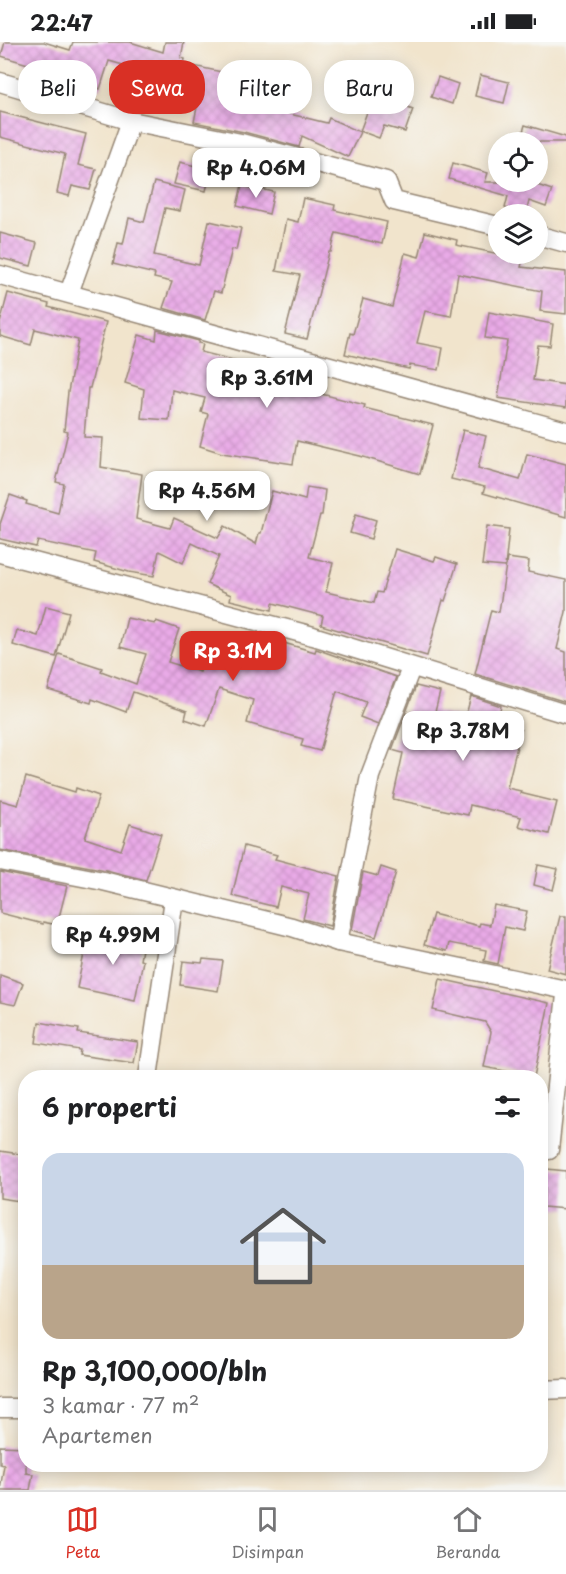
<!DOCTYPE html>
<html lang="id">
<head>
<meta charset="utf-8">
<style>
  :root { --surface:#fff; --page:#f2f2f2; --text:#202124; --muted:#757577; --line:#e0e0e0; --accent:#d93025 }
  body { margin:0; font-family:"Playpen Sans",sans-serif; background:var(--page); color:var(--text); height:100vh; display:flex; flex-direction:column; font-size:22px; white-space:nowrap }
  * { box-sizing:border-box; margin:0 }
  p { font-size:20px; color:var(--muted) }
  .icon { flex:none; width:33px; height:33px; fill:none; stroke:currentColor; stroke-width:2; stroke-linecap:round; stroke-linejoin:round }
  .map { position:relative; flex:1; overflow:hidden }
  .side { position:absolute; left:18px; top:1028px; width:530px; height:402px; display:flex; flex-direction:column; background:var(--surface); border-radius:24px; box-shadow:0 3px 15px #0003 }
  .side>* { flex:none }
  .top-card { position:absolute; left:18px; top:18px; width:531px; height:54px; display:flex; gap:12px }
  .fabs { position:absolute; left:488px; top:90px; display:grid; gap:12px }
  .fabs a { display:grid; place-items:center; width:60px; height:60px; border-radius:50%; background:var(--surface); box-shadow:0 3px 15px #0003; font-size:30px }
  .price { position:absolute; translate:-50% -51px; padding:0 14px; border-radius:12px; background:#fff; color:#222; font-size:20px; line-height:39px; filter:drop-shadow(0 2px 3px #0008) }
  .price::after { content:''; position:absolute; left:50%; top:36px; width:18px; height:14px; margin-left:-9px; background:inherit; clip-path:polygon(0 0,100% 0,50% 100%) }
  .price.selected { background:var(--accent); color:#fff }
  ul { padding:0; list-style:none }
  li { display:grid; align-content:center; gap:12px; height:318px; padding:0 24px }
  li+li { border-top:2px solid var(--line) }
  li span { display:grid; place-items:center; height:186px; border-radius:18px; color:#555 }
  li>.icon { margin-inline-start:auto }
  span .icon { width:108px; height:108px; fill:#fffc; stroke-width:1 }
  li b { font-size:26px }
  h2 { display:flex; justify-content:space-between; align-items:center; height:72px; padding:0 24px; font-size:26px }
  .chip { padding:0 21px; border-radius:24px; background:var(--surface); box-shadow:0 3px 15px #0003; font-size:21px; line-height:54px }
  .chip.selected { background:var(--accent); color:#fff }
  .status { display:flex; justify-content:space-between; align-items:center; height:42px; padding:0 30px; background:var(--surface); direction:ltr }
  .status svg { height:16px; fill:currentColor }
  .dock { display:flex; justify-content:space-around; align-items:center; height:84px; border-top:2px solid var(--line); background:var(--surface); font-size:16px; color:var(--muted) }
  .dock a { display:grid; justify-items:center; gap:3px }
  .dock .selected { color:var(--accent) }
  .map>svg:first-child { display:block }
</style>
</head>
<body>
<div class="status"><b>22:47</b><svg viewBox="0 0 49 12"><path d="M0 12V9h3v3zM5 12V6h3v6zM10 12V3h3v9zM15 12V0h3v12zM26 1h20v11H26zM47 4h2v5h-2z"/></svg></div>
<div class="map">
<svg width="566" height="1448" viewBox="0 0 566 1448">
  <defs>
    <pattern id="building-cross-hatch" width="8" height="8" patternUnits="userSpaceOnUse" patternTransform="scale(1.5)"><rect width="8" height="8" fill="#e9aae7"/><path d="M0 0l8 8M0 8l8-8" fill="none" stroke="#c992c6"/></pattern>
  </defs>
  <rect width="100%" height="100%" fill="#f6f6f2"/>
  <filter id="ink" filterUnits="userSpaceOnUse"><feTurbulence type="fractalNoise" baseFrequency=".0167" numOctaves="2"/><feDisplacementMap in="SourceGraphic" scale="12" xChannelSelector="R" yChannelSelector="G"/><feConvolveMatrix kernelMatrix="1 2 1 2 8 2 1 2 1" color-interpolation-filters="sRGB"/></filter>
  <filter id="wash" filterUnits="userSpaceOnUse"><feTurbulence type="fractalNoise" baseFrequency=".008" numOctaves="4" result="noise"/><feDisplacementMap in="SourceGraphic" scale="24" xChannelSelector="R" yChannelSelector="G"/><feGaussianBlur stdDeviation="1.35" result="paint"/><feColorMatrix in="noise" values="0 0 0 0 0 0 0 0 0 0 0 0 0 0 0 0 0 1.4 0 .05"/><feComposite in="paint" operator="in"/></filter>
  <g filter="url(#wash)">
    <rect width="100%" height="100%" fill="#f1e4cc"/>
    <g id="blocks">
      <!-- building -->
      <g fill="url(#building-cross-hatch)">
        <path d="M5 0H44L70 8 73 0H130L163 10 165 0H184L181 16 185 17 184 22 250 36 245 61 327 81 329 76 360 90 348 115 302 94 299 105 244 90 194 80 201 46 173 37 165 63 129 53 137 27 109 19 100 47 64 36 65 33 1 14Z"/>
        <path d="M480 33 509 40 504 61 475 54Z"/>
        <path d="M438 35 458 42 452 62 431 55Z"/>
        <path d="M373 54 396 63 397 61 413 67 405 90 384 84 379 96 360 89Z"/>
        <path d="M0 70 86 92 78 123 96 127 90 148 72 144 69 154 57 151 65 112 0 95Z"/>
        <path d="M525 83 566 95V100H520Z"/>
        <path d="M180 120 211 128 206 149 174 142Z"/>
        <path d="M453 121 488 131 485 140H528L552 148 546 165 529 159 526 172 505 166 508 154 449 137Z"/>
        <path d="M154 140 185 148 180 169 165 166 154 213 199 223 209 179 241 186 236 208 232 207 221 251 214 249 205 278 163 266 172 240 154 236 155 232 113 222 118 201 123 202 129 176 144 180Z"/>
        <path d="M242 143 274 150 269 172 237 164Z"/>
        <path d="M303 156 335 163 334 168 387 180 382 202 336 191 331 210H329L307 297 285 292 300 233 276 229 286 177 298 180Z"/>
        <path d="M425 190 457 198 456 203 523 217 521 225 566 230V272L540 269 542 249 458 232 451 274 425 269 417 301 443 306 439 328 410 323 409 327 345 312 350 291 353 292 363 257 392 265 405 211 419 215Z"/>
        <path d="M0 191 37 201 31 224 0 216Z"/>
        <path d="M8 251 49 262 48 265 106 280 90 346H88L84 395 103 396 101 425 142 432 136 477 170 486 174 476 218 496 225 484 256 502 259 491H261L272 449 305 458 307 445 325 448 322 473H320L309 515 333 521 326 550 374 561 377 550 382 551 395 507 434 519 436 515 457 522 445 559 443 558 427 614 321 583 323 574 273 561 272 568 230 558 231 553 207 542 219 514 192 501 183 521 159 509 154 534 129 530 94 520 96 511 38 499 36 505 0 497V482L10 453 27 459 26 462 58 471 64 442 56 440 68 390 64 389 68 350 78 298 35 287 31 303 0 294V281Z"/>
        <path d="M489 270 553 282 550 304 538 303 533 338 566 343V366L498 356 507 299 485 296Z"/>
        <path d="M157 288 199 299 198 301 203 302 201 310 273 328 270 339 365 363 364 366 433 383 420 432 360 414 297 399 293 422 222 411 200 404 208 372 201 370 205 356 172 348 169 378 141 376 144 347 125 341 139 293 156 298Z"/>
        <path d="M463 388 486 394 478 426 520 438 527 412 566 422V475L483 451 485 445 451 437Z"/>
        <path d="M356 472 376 478 371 497 350 491Z"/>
        <path d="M487 484 509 487 505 525 482 523Z"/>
        <path d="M507 516 529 519 528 530 566 538V570L557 607 566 610V660L475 632 491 568 499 570Z"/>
        <path d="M46 564 69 570 56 615 13 603 17 588 38 594Z"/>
        <path d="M127 576 155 582 156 579 179 587 168 620 200 630 211 598 231 605 235 594 275 607 277 599 315 610 316 607 396 635 378 682 360 675 366 660 337 649 320 709 301 704 303 697 247 681 253 658 219 647 206 684 185 677 187 669 133 650 126 670 92 657 91 661 48 648 59 612 102 626 101 629 136 642 146 612 120 605Z"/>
        <path d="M416 644 440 650 435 670 465 677 471 654 501 664 497 682 521 688 507 746 521 749 520 751 557 760 549 792 518 784 521 775 470 763 468 773 393 757 403 711 392 708Z"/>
        <path d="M26 735 75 750 76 746 99 754 85 796 121 808 130 782 161 792 146 838 106 828 0 808V758L18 763Z"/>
        <path d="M244 804 277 813 275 817 339 834 330 884 303 877 309 852 281 845 276 865 232 854Z"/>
        <path d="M538 823 558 827 553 848 534 843Z"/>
        <path d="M381 825 396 830 376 895 352 888 363 830 378 834Z"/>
        <path d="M0 830 67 844 57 883 43 880V882L0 871Z"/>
        <path d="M494 863 527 869 523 889 505 885 498 922 484 919 486 908 449 901 447 909 424 903 433 872 479 884 480 881 490 883Z"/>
        <path d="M560 874H566V932L547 927Z"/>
        <path d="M104 888 144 896 140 918 143 919 135 958 77 946 85 907 100 910Z"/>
        <path d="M203 917 223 919 218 949 180 943 183 919 202 921Z"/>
        <path d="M0 933 23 941 15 963 0 960Z"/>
        <path d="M440 937 549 961 534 1035 484 1025 491 990 485 980 433 968Z"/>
        <path d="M39 980 79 987 78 991 138 1000 134 1021 79 1013 80 1008 36 1001Z"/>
        <path d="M0 1109 26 1113V1160L0 1156Z"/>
        <path d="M547 1127 566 1129V1167L543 1165Z"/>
        <path d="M0 1404 26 1405V1431L33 1432 30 1448H0L4 1423 0 1422Z"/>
      </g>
    </g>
  </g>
  <g filter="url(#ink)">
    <use href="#blocks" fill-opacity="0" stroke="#968775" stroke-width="1.5"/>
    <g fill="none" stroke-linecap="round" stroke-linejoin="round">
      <!-- minor casing -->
      <g stroke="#968775" stroke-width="21">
        <g id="minor">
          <path d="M0 40 131 79 241 101 386 139 394 159 498 184"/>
          <path d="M537 193 566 201"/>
          <path d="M0 233 566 389"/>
          <path d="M69 251 131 79"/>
          <path d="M0 511 313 594 566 672"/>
          <path d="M0 819 103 839 292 885 338 900 566 948"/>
          <path d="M338 900 370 734 411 626"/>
          <path d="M148 1035 174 857"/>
          <path d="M549 1108 566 953"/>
          <path d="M540 1348 566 1347"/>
          <path d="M0 1366H26"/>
        </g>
      </g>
      <!-- minor -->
      <use href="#minor" stroke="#fff" stroke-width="18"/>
    </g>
  </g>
</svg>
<div class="fabs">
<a><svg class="icon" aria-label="locate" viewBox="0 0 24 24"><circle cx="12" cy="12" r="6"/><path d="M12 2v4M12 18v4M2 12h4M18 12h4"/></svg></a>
<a><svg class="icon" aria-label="layers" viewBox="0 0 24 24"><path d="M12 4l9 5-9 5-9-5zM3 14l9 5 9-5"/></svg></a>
</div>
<b class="price" style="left:256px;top:157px">Rp 4.06M</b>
<b class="price" style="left:267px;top:367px">Rp 3.61M</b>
<b class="price" style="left:207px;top:480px">Rp 4.56M</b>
<b class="price selected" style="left:233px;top:640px">Rp 3.1M</b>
<b class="price" style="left:463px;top:720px">Rp 3.78M</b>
<b class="price" style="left:113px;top:924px">Rp 4.99M</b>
<div class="top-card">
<a class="chip">Beli</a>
<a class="chip selected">Sewa</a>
<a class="chip">Filter</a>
<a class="chip">Baru</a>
</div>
<section class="side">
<h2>6 properti<svg class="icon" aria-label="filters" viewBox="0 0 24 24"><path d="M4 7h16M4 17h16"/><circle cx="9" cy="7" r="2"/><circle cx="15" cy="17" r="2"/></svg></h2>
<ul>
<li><span style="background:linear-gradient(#c9d6e8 60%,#b9a48a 0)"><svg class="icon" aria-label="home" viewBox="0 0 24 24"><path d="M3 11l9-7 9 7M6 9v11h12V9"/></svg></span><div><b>Rp 3,100,000/bln</b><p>3 kamar · 77 m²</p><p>Apartemen</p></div></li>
</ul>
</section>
</div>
<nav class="dock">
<a class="selected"><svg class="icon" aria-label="map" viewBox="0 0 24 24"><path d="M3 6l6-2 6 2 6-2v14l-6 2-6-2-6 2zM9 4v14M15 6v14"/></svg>Peta</a>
<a><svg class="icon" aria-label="saved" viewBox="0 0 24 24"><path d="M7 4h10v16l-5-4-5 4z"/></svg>Disimpan</a>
<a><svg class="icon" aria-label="home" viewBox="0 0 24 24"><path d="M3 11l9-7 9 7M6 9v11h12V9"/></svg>Beranda</a>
</nav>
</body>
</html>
